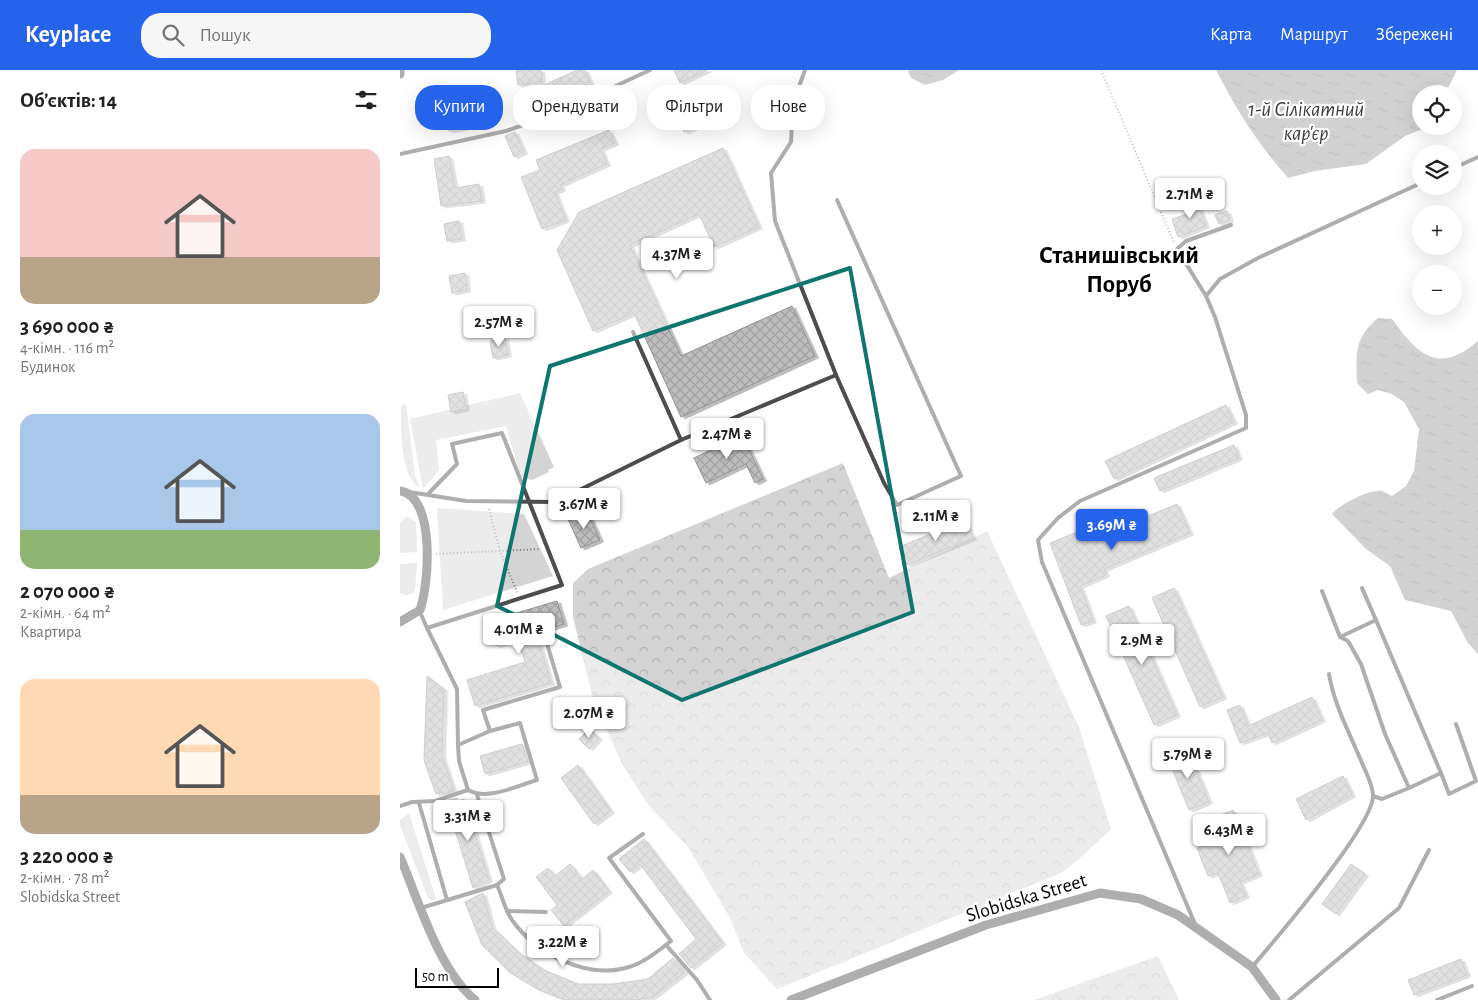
<!DOCTYPE html>
<html lang="uk">
<head>
<meta charset="utf-8">
<style>
  :root { --surface:#fff; --page:#f6f6f6; --text:#202124; --muted:#757577; --accent:#2563eb }
  body { margin:0; font-family:"Alegreya Sans",sans-serif; background:var(--page); color:var(--text); height:100vh; display:flex; flex-direction:column; font-size:19px; white-space:nowrap }
  * { box-sizing:border-box; margin:0 }
  p { font-size:16px; color:var(--muted) }
  .icon { flex:none; width:28px; height:28px; fill:none; stroke:currentColor; stroke-width:2; stroke-linecap:round; stroke-linejoin:round }
  .map { position:relative; flex:1; overflow:hidden }
  .panel { display:flex; flex-direction:column; background:var(--surface); width:400px }
  .panel>* { flex:none }
  .guide { position:absolute; left:15px; top:15px; width:475px; height:45px; display:flex; gap:10px }
  .controls { position:absolute; left:1012px; top:15px; display:grid; gap:10px }
  .controls a { display:grid; place-items:center; width:50px; height:50px; border-radius:50%; background:var(--surface); box-shadow:0 5px 20px #0002; font-size:25px }
  .scale { position:absolute; left:15px; bottom:12px; width:84px; box-sizing:border-box; padding-left:5px; border:2px solid #000; border-top:0; font-size:14px; line-height:18px; white-space:nowrap; color:#000; -webkit-text-stroke:4px #fff; paint-order:stroke }
  .price { position:absolute; translate:-50% -42px; padding:0 11px; border-radius:5px; background:#fff; color:#222; font-size:16px; line-height:32px; filter:drop-shadow(0 1px 2px #0008) }
  .price::after { content:''; position:absolute; left:50%; top:30px; width:15px; height:11px; margin-left:-8px; background:inherit; clip-path:polygon(0 0,100% 0,50% 100%) }
  .price.current { background:var(--accent); color:#fff }
  ul { padding:0; list-style:none }
  li { display:grid; align-content:center; gap:10px; height:265px; padding:0 20px }
  li span { display:grid; place-items:center; height:155px; border-radius:15px; color:#555 }
  li>.icon { margin-inline-start:auto }
  span .icon { width:90px; height:90px; fill:#fffc; stroke-width:1 }
  li b { font-size:21px }
  h2 { display:flex; justify-content:space-between; align-items:center; height:60px; padding:0 20px; font-size:21px }
  .pill { padding:0 18px; border-radius:20px; background:var(--surface); box-shadow:0 5px 20px #0002; font-size:18px; line-height:45px }
  .pill.current { background:var(--accent); color:#fff }
  header { display:flex; align-items:center; gap:30px; box-sizing:border-box; height:70px; padding:0 25px; background:var(--accent); color:#fff }
  header strong { font-size:24px }
  nav { display:flex; gap:28px; margin-inline-start:auto; font-size:18px }
  .search { width:350px; height:45px; background:var(--page); display:flex; align-items:center; gap:12px; box-sizing:border-box; padding:0 18px; border-radius:20px; color:var(--muted); font-size:19px }
  main { display:flex; flex:1; min-height:0 }
  .map>svg:first-child { display:block }
</style>
</head>
<body>
<header>
<strong>Keyplace</strong>
<div class="search"><svg class="icon" aria-label="search" viewBox="0 0 24 24"><circle cx="10" cy="10" r="6"/><path d="M15 15l6 6"/></svg>Пошук</div>
<nav><a>Карта</a><a>Маршрут</a><a>Збережені</a></nav>
</header>
<main>
<section class="panel">
<h2>Об’єктів: 14<svg class="icon" aria-label="filters" viewBox="0 0 24 24"><path d="M4 7h16M4 17h16"/><circle cx="9" cy="7" r="2"/><circle cx="15" cy="17" r="2"/></svg></h2>
<ul>
<li><span style="background:linear-gradient(#f6c9c9 70%,#b9a48a 0)"><svg class="icon" aria-label="home" viewBox="0 0 24 24"><path d="M3 11l9-7 9 7M6 9v11h12V9"/></svg></span><div><b>3 690 000 ₴</b><p>4-кімн. · 116 m²</p><p>Будинок</p></div></li>
<li><span style="background:linear-gradient(#a9c7e8 75%,#8fb573 0)"><svg class="icon" aria-label="home" viewBox="0 0 24 24"><path d="M3 11l9-7 9 7M6 9v11h12V9"/></svg></span><div><b>2 070 000 ₴</b><p>2-кімн. · 64 m²</p><p>Квартира</p></div></li>
<li><span style="background:linear-gradient(#ffd9b3 75%,#b9a48a 0)"><svg class="icon" aria-label="home" viewBox="0 0 24 24"><path d="M3 11l9-7 9 7M6 9v11h12V9"/></svg></span><div><b>3 220 000 ₴</b><p>2-кімн. · 78 m²</p><p>Slobidska Street</p></div></li>
</ul>
</section>
<div class="map">
<svg width="1078" height="930" viewBox="0 0 1078 930">
  <defs>
    <pattern id="forest-crowns" width="20" height="18" patternUnits="userSpaceOnUse" patternTransform="scale(1.25)"><rect width="20" height="18" fill="#d4d4d4"/><path d="M2 6a3 3 0 1 1 6 0M12 15a3 3 0 1 1 6 0" fill="none" stroke="#b4b4b4"/></pattern>
    <pattern id="water-ripples" width="26" height="14" patternUnits="userSpaceOnUse" patternTransform="scale(1.25)"><rect width="26" height="14" fill="#9b9b9b"/><path d="M2 4q2-2 4 0t4 0M15 11q2-2 4 0t4 0" fill="none" stroke="#7c7c7c"/></pattern>
    <pattern id="building-cross-hatch" width="8" height="8" patternUnits="userSpaceOnUse" patternTransform="scale(1.25)"><rect width="8" height="8" fill="#bdbdbd"/><path d="M0 0l8 8M0 8l8-8" fill="none" stroke="#a1a1a1"/></pattern>
    <filter id="shadow"><feDropShadow dx="3.5" dy="2" stdDeviation="0" flood-color="#0004"/></filter>
  </defs>
  <rect width="100%" height="100%" fill="#fff"/>
  <!-- green -->
  <g fill="#d4d4d4">
    <path d="M120 323 154 397 148 400 149 402 132 410 121 407 106 356 36 370 39 400 23 419 10 349Z"/>
    <path d="M6 334 15 405 20 418C0 407 1 360 1 336Z"/>
    <path d="M37 438 124 444 153 506 43 540Z"/>
    <path d="M7 446 16 452 17 482 0 483V453Z"/>
    <path d="M17 493 15 520C11 525 6 527 0 523V494Z"/>
    <path d="M9 743 36 829 33 831 28 828 0 755V750Z"/>
  </g>
  <!-- forest -->
  <g fill="url(#forest-crowns)">
    <path d="M443 393 489 508 587 461 679 657 711 759 677 791 661 803 377 919 344 883 330 848 288 777 249 736 222 694 193 629 173 547V513L188 499Z"/>
    <path d="M758 886 779 930H634Z"/>
  </g>
  <!-- water -->
  <g fill="url(#water-ripples)">
    <path d="M508 0H559L543 10 525 15 511 8Z"/>
    <path d="M816 0H1057L1045 24H1021V56L1028 57 1005 66 966 94 915 101 888 108C858 74 837 41 816 0Z"/>
    <path d="M978 248 992 249C1018 285 1038 305 1078 271V584L1068 573 1051 541 1005 530 990 496 966 479 932 444C939 435 969 419 982 421 985 422 989 425 992 426L1006 416 1014 401 1019 359 1004 332 992 324 978 320 968 324 957 313C956 284 954 268 978 248Z"/>
  </g>
  <!-- building -->
  <g fill="url(#building-cross-hatch)" stroke="#919191" filter="url(#shadow)">
    <path d="M116 0H141L142 16 177 0H185L192 17 142 40 130 14 118 15Z"/>
    <path d="M274 0H308L280 13Z"/>
    <path d="M293 27 304 54 284 62 273 35Z"/>
    <path d="M62 41 65 58 49 61 46 44Z"/>
    <path d="M209 60 215 73 201 79 207 94 160 115 162 119 155 122 166 150 142 159 121 107 140 100 136 90Z"/>
    <path d="M115 62 124 82 114 87 105 66Z"/>
    <path d="M323 78 359 157 314 177 299 144 230 175 281 286 392 236 415 286 281 347 234 243 193 261 157 180 179 142Z"/>
    <path d="M49 86 55 118 79 114 82 131 41 136 34 89Z"/>
    <path d="M796 129 806 156 778 167 772 149 790 143 786 132Z"/>
    <path d="M827 141 830 150 819 154 815 145Z"/>
    <path d="M59 151 62 169 47 171 44 154Z"/>
    <path d="M65 203 67 220 52 223 49 206Z"/>
    <path d="M105 268 108 285 93 288 90 271Z"/>
    <path d="M63 322 66 339 51 342 48 325Z"/>
    <path d="M826 335 834 352 714 409 705 391Z"/>
    <path d="M342 365 363 409 355 413 346 394 306 413 294 388Z"/>
    <path d="M834 375 839 388 760 421 754 408Z"/>
    <path d="M777 434 790 463 704 499 706 505 680 516 693 551 681 555 650 473 687 458 692 470Z"/>
    <path d="M187 441 200 470 181 478 168 449Z"/>
    <path d="M565 450 573 468 507 495 499 477Z"/>
    <path d="M774 518 823 627 800 637 752 528Z"/>
    <path d="M157 531 164 554 136 563 151 613 75 636 67 610 125 592 117 568 96 576 89 557 111 548 110 545Z"/>
    <path d="M729 536 777 645 754 655 706 546Z"/>
    <path d="M27 606 44 619 42 686 54 721 43 724V722L36 724 24 690Z"/>
    <path d="M912 627 922 650 872 673 868 663 840 673 827 640 840 635 848 656Z"/>
    <path d="M189 659 199 668 189 679 179 669Z"/>
    <path d="M122 674 128 692 85 704 80 686Z"/>
    <path d="M788 680 809 732 789 740 768 689Z"/>
    <path d="M178 695 211 741 194 754 161 708Z"/>
    <path d="M943 706 952 725 906 750 896 729Z"/>
    <path d="M57 728 58 731 64 729 89 810 73 818 46 731Z"/>
    <path d="M833 740 859 804 840 812 846 826 830 833 818 803 808 806 797 778 817 770 809 750Z"/>
    <path d="M244 769 323 873 291 898 279 884 296 869 240 794 230 802 219 789Z"/>
    <path d="M170 794 182 809 193 800 209 821 164 856 151 840 157 835 136 807 148 798 155 806Z"/>
    <path d="M951 794 965 804 936 844 922 834Z"/>
    <path d="M83 823 92 857 118 882 144 900 178 914H213L248 909 273 888 285 902 253 927 236 930H165L137 919 109 902 82 875 65 832Z"/>
    <path d="M1061 889 1067 905 1014 925 1008 910Z"/>
  </g>
  <g fill="none" stroke-linecap="round" stroke-linejoin="round">
    <!-- path -->
    <g stroke="#6f6f6f" stroke-width="2" stroke-dasharray="1 2.5" stroke-linecap="butt">
      <path d="M701 0 774 173"/>
      <path d="M89 439 100 481 117 522"/>
      <path d="M36 484 141 479"/>
    </g>
    <!-- service -->
    <g stroke="#4d4d4d" stroke-width="4">
      <path d="M405 0 393 33 391 72 371 103 375 151 436 305"/>
      <path d="M0 84 106 61 160 42 250 0"/>
      <path d="M1054 98 1078 87"/>
      <path d="M806 226 820 209 858 188 1021 113"/>
      <path d="M281 370 436 305 484 413 497 435 561 406 437 130"/>
      <path d="M9 422 66 431 155 432 281 370 233 262"/>
      <path d="M28 424 57 394 52 374 102 363 162 515 27 558 57 619 58 675 90 661 83 640 160 617 145 567"/>
      <path d="M922 521 940 567 948 571 961 594 985 664 1009 718 982 729 973 726"/>
      <path d="M20 542 27 558"/>
      <path d="M976 550 1041 703 1009 718"/>
      <path d="M940 567 976 550 962 518"/>
      <path d="M58 675 59 691 68 720C88 731 116 716 137 710L120 653 90 661"/>
      <path d="M1041 703 1049 724 1076 711 1056 654"/>
      <path d="M19 733 47 830"/>
      <path d="M0 736 12 732 35 731 68 720"/>
      <path d="M97 815C102 826 105 840 112 850 136 884 187 910 229 897 245 892 258 881 271 871L209 788 243 764"/>
      <path d="M21 838 97 815 104 809 77 725"/>
      <path d="M107 841 146 842"/>
      <path d="M795 854 642 492 638 470 658 448 680 431 846 358V345L815 247 806 226 777 179 786 171 831 155"/>
      <path d="M266 875 297 910 310 930"/>
      <path d="M852 897C875 870 973 756 973 726 973 716 966 702 962 693 950 664 934 635 929 604"/>
      <path d="M889 930 999 838 1029 780"/>
      <path d="M1037 930 1072 916"/>
    </g>
    <!-- tertiary -->
    <g stroke="#4d4d4d" stroke-width="9">
      <path d="M0 4V0"/>
      <path d="M0 421C36 426 29 515 20 540L0 552"/>
      <path d="M0 787C19 831 38 899 75 930"/>
      <path d="M391 930 586 855 700 823 741 829 778 845 852 897 876 930"/>
    </g>
  </g>
  <!-- marked area -->
  <path d="M0 0H1078V930H0ZM450 198 513 542 282 630 97 536 150 296Z" fill="#fff" fill-opacity=".55" fill-rule="evenodd"/>
  <path fill="none" stroke="#0f766e" stroke-width="4" stroke-linejoin="round" d="M450 198 513 542 282 630 97 536 150 296Z"/>
  <g text-anchor="middle" stroke-width="4.5" stroke-linejoin="round" paint-order="stroke">
    <!-- street labels -->
    <g font-size="20" fill="#000" stroke="#fff">
      <text transform="translate(626 827) rotate(-17)" y="7">Slobidska Street</text>
    </g>
    <!-- water labels -->
    <g font-size="21" font-style="italic" fill="#3c3c3c" stroke="#fff">
      <text x="906" y="46">1-й Сілікатний<tspan x="906" dy="24">кар'єр</tspan></text>
    </g>
    <!-- district labels -->
    <g font-size="25" font-weight="bold" fill="#000" stroke="#fff">
      <text x="719" y="193">Станишівський<tspan x="719" dy="29">Поруб</tspan></text>
    </g>
  </g>
</svg>
<div class="controls">
<a><svg class="icon" aria-label="locate" viewBox="0 0 24 24"><circle cx="12" cy="12" r="6"/><path d="M12 2v4M12 18v4M2 12h4M18 12h4"/></svg></a>
<a><svg class="icon" aria-label="layers" viewBox="0 0 24 24"><path d="M12 4l9 5-9 5-9-5zM3 14l9 5 9-5"/></svg></a>
<a>+</a>
<a>−</a>
</div>
<div class="scale">50 m</div>
<b class="price" style="left:790px;top:150px">2.71M ₴</b>
<b class="price" style="left:277px;top:210px">4.37M ₴</b>
<b class="price" style="left:99px;top:278px">2.57M ₴</b>
<b class="price" style="left:327px;top:390px">2.47M ₴</b>
<b class="price" style="left:184px;top:460px">3.67M ₴</b>
<b class="price" style="left:536px;top:472px">2.11M ₴</b>
<b class="price current" style="left:712px;top:481px">3.69M ₴</b>
<b class="price" style="left:119px;top:585px">4.01M ₴</b>
<b class="price" style="left:742px;top:596px">2.9M ₴</b>
<b class="price" style="left:189px;top:669px">2.07M ₴</b>
<b class="price" style="left:788px;top:710px">5.79M ₴</b>
<b class="price" style="left:68px;top:772px">3.31M ₴</b>
<b class="price" style="left:829px;top:786px">6.43M ₴</b>
<b class="price" style="left:163px;top:898px">3.22M ₴</b>
<div class="guide">
<a class="pill current">Купити</a>
<a class="pill">Орендувати</a>
<a class="pill">Фільтри</a>
<a class="pill">Нове</a>
</div>
</div>
</main>
</body>
</html>
